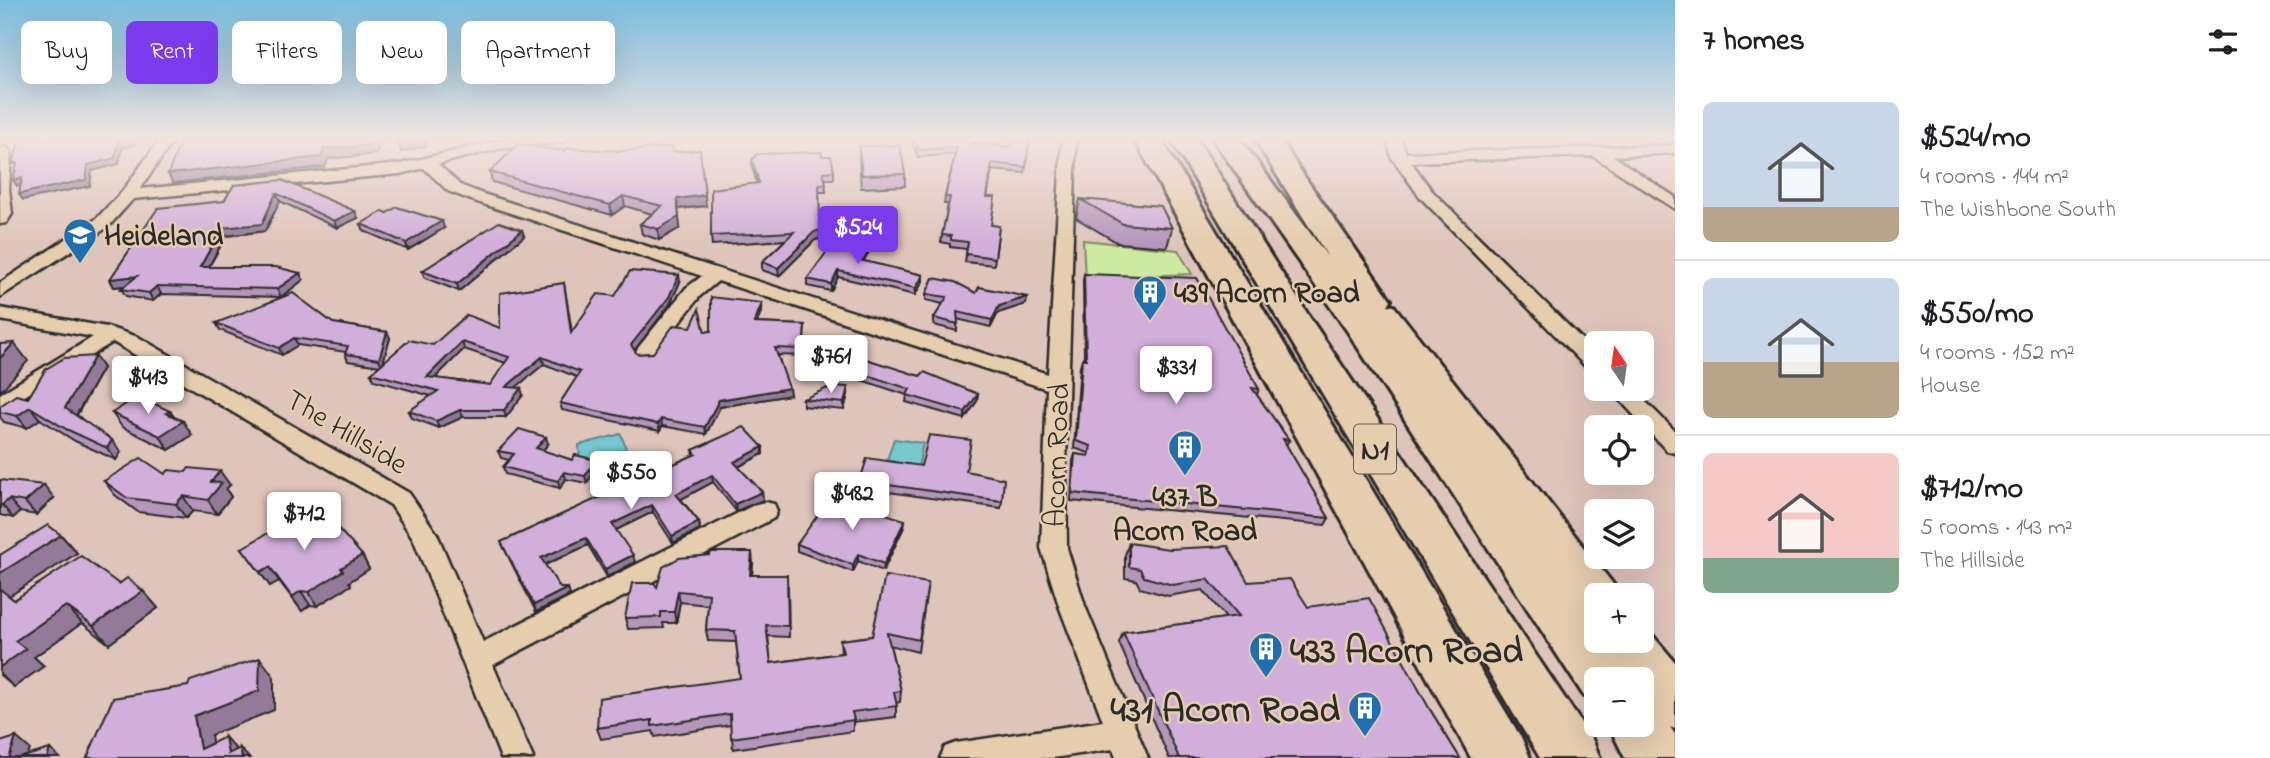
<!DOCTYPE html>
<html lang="en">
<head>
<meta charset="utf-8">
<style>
  :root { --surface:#fff; --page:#f2f2f2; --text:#202124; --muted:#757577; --line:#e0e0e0; --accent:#7c3aed }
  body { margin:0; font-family:"Indie Flower",sans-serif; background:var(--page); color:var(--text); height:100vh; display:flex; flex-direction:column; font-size:26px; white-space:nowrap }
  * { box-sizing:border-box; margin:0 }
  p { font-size:23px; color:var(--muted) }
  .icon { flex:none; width:38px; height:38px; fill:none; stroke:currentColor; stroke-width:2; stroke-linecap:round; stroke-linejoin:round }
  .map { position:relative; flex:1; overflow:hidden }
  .sheet { display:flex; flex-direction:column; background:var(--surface); width:595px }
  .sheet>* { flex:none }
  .banner { position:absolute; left:21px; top:21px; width:665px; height:63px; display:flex; gap:14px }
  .needle { width:46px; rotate:347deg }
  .tools { position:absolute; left:1584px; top:331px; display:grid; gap:14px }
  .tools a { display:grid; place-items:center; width:70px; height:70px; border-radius:10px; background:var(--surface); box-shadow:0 7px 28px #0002; font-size:35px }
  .price { position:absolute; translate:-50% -60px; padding:0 16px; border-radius:7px; background:#fff; color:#222; font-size:23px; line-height:46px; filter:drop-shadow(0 2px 4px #0008) }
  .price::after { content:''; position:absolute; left:50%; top:42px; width:21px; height:16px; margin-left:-10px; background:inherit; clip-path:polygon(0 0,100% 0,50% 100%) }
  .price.selected { background:var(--accent); color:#fff }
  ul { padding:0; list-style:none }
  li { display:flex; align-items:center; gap:21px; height:175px; padding:0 28px }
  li+li { border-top:2px solid var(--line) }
  li span { display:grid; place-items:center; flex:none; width:196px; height:140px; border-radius:10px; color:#555 }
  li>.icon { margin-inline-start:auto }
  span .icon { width:84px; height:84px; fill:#fffc; stroke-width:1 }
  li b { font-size:30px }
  h2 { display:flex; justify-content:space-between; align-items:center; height:84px; padding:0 28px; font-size:30px }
  .chip { padding:0 24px; border-radius:10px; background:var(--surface); box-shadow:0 7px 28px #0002; font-size:24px; line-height:63px }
  .chip.selected { background:var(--accent); color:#fff }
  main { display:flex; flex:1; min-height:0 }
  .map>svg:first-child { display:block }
</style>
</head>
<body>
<main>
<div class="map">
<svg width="1675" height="758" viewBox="0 0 1675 758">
  <rect width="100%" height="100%" fill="#dfc4bb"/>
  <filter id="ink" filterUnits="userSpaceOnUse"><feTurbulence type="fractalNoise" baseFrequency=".0143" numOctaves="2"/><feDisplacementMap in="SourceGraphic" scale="14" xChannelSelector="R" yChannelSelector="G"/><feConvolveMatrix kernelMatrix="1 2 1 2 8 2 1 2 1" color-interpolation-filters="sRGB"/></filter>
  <g filter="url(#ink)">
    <!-- green -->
    <path fill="#cee9a0" stroke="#7c8a66" stroke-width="2" d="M1083 240 1178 250 1192 274 1085 278Z"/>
    <!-- water -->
    <g fill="#77c8ce" stroke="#59898d" stroke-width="2">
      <path d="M621 434 626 449 580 461 579 445Z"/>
      <path d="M894 439 923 443 918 468 887 460Z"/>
    </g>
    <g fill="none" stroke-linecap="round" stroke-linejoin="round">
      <!-- minor casing -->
      <g stroke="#2b2b2b" stroke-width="5">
        <g id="minor">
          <path d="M161 138H175L140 189 400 164 497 141 569 138 562 142 497 149 438 164 460 185 483 194 1048 374 1062 138H1076L1066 463 1067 548 1085 606 1148 758H1116L1113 749 1053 758H940L945 747 956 743 1103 721 1059 606 1041 548 1047 389 718 281 700 296 652 358H638L635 353 638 348 686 288 702 276 471 200 448 191 424 168 400 174 133 199 108 227 0 297V283L96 219 122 192Z"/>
          <path d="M1386 138H1400L1406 153 1675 145V153L1613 156 1675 197V209L1593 156 1411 162 1432 191 1596 353V372L1589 370 1420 197 1392 158Z"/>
          <path d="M4 147 11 151 9 189 12 214 6 223 0 224V148Z"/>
          <path d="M0 308 107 327 138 337 409 493 437 534 483 642 756 504 765 502 774 504 777 511 774 518 493 665 533 758H501L413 538 391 505 113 342 0 411V394L93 337 0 320Z"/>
          <path d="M1609 388H1632L1675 431V453L1667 451Z"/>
        </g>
      </g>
      <!-- motorway casing -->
      <g stroke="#2b2b2b" stroke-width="6">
        <g id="motorway">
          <path d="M1134 138H1160L1522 739 1530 758H1471Z"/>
          <path d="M1170 138H1196L1312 321 1592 739 1600 758H1540Z"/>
          <path d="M1212 138H1239L1328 257 1254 138H1280L1299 169 1391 300 1388 305 1394 306 1613 584 1619 595H1596V620L1590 617 1596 626V640H1642V623L1675 662V729L1670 727 1675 734V758H1625L1608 724H1642V679H1596V700L1584 696 1348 332Z"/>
        </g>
      </g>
      <!-- minor -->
      <use href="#minor" fill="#e5cdae" fill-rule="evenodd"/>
      <!-- motorway -->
      <use href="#motorway" fill="#e5cdae" fill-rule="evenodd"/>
    </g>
    <!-- wall -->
    <g fill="#b596bb" stroke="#2b2b2b" stroke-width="2" fill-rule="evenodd">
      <path d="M910 138H969L972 143 1012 147 1029 142 1025 173 992 170 987 197 991 225 999 226 994 265 965 262 967 249 950 247V244L941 242 948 204H944L945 197 955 154 918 157Z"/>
      <path d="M859 146 905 174V186L861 188 859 158Z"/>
      <path d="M564 151 672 152 706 206 678 209 680 228 659 240 642 234 640 224 652 214 625 206 612 215 492 182 490 172Z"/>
      <path d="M822 156 834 171V179H825L826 192H819L820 239 815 240 779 276 762 270V262L785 240 712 245 711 236 757 183 752 167V160Z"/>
      <path d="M282 180 358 218 337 228 280 201 265 231 226 236 209 267 303 280 281 297 161 294 153 301 126 296 121 289 125 286 114 287 110 279 224 201Z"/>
      <path d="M1080 199 1172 228 1167 247 1118 243 1076 218Z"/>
      <path d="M387 213 444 228 408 250 364 231 361 224Z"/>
      <path d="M522 230 524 236 459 291 425 278 422 271Z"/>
      <path d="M868 253 863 261 923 275V281L915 295 838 277 831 291 807 286V279Z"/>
      <path d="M1084 274 1259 389 1257 395 1289 440 1286 445 1329 518 1325 525 1071 501 1073 461 1075 454 1089 456V453L1074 448 1080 366 1082 359H1084L1083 280Z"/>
      <path d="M680 282 670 304 634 350 637 354 653 353 705 332 711 331 762 309 757 323 805 325 803 356 778 355 790 395 720 407 706 434 662 426 660 431 562 410 560 403 577 377 544 364 515 388 523 395 506 417H463L439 428 412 418 409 411 431 396 374 380 371 373 380 366 348 361 345 354 346 352 298 345 282 355 220 330 216 323H333L387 332 390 338 383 362 433 345 500 328 564 283 572 332 615 296ZM464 349 506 363 490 385 435 378Z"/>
      <path d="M976 293 1027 297 1026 304 998 313 991 327 957 319V331L934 325V318L943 304 926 300V294Z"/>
      <path d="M95 356 103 368 77 415 121 452 116 460 75 441 40 419 27 428 4 422 0 417V406L28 398Z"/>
      <path d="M843 367 920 376 977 401 965 419 906 402 907 395 843 374Z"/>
      <path d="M848 394 844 410 803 406V399Z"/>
      <path d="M170 411 174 417 192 435 169 450 122 427 112 413Z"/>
      <path d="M548 444 542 451 597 467 587 483 566 479 560 488 505 474 503 467 509 460 501 458 498 451Z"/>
      <path d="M763 447V454L738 467 762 492 763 500 736 511 713 482 681 499 699 522 700 529 673 543 653 512 616 530 635 562 607 577 588 545 545 565 560 588 570 595 536 612 501 542 694 455 693 450Z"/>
      <path d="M966 471 1002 501 1001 508 860 488V481Z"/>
      <path d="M165 474 230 485 226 489 231 497 217 514 193 511 186 518 138 512 115 495 104 481Z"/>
      <path d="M0 480 54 498 36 515 20 512 13 518 0 515Z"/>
      <path d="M905 520 904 527 883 571 858 561 853 572 797 551V544Z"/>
      <path d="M61 535 77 553 9 596 14 600 119 584 143 591 158 608 109 644 82 623 34 657 44 666 14 687 0 675V555Z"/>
      <path d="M1129 543 1248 582 1308 607 1429 708 1460 758H1169L1119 643 1123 632 1226 618 1203 590 1168 596 1140 588 1136 580 1125 578V555Z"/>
      <path d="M242 548 362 555 369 569 349 582 351 585 317 606 310 605 302 611 279 581 270 586Z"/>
      <path d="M753 563 752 575 788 586 789 637 768 636 771 663 841 653 840 640 872 636 926 595 918 652 890 645 901 691 900 702 896 703V717L853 722V731L733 749 731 725 655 737 653 731 601 739 597 728 740 678 736 642 708 641 706 630 708 605 680 602 676 623H663L664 628 628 629 625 618 657 587Z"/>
    </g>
    <!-- shaded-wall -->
    <g fill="#937a99" stroke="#2b2b2b" stroke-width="2">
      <path d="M132 138H136L135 145 122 148 119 164 92 171 90 186 23 200 19 194 88 165 118 142Z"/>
      <path d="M375 138H381L376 154 328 159 325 167 173 183 168 174 324 149Z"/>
      <path d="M406 138H425L426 146 401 152 397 140Z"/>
      <path d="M22 178 26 184 17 186 13 180Z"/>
      <path d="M276 193 280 201 265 231 226 236 204 275 200 267 222 228Z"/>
      <path d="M705 195 706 206 678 209 680 228 659 240 658 229 677 199Z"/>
      <path d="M623 196 625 206 612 215 610 205Z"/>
      <path d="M355 211 358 218 337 228 334 221Z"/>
      <path d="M442 221 444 228 408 250 406 243Z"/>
      <path d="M522 230 524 236 459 291 457 284Z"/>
      <path d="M820 230V239L815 240 779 276 778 268 814 232Z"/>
      <path d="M868 246V253L860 267V260Z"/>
      <path d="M838 271V277L831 291V284Z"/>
      <path d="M300 273 303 280 281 297 277 289Z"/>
      <path d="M679 275 680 282 670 304 633 352 631 345Z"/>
      <path d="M923 275V281L915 295 916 288Z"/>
      <path d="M137 276 142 284 114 287 110 279Z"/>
      <path d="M157 286 161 294 153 301 149 293Z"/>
      <path d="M1027 297 1026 304 998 313 991 327 992 320 999 306Z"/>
      <path d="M762 303V309L754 330V323Z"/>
      <path d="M387 332 390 338 382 366 379 359Z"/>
      <path d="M294 338 298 345 282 355 279 348Z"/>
      <path d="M462 342 464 349 429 384 427 377Z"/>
      <path d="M14 343 28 361 0 392V358Z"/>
      <path d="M95 356 103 368 74 419 65 408Z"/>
      <path d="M542 357 544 364 508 394 506 387Z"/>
      <path d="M848 387V394L844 410V403Z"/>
      <path d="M521 388 523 395 506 417 504 410Z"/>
      <path d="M789 388 790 395 720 407 706 434 705 427 719 400Z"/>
      <path d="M978 394 977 401 965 419V412Z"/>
      <path d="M30 407 40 419 27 428 17 416Z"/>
      <path d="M460 410 463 417 439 428 436 421Z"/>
      <path d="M170 411 178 423 183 421 192 435 169 450 160 436 166 413Z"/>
      <path d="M661 419 662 426 660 431 658 424Z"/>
      <path d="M546 437 548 444 538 456 536 448Z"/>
      <path d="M112 440 121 452 116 460 107 448Z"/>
      <path d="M763 447V454L734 469V462Z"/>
      <path d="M596 460 597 467 587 483 585 476Z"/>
      <path d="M220 471 230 485 226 489 231 497 217 514 208 500 211 482Z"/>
      <path d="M564 472 566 479 560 488 558 481Z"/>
      <path d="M712 475 713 482 678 501 676 494Z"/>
      <path d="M44 485 54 498 36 515 25 502Z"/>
      <path d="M762 492 763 500 736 511 735 504Z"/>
      <path d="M183 496 193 511 186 518 176 504Z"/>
      <path d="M9 499 20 512 13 518 2 505Z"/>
      <path d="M652 505 653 512 614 531 612 524Z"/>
      <path d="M905 520 904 527 883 571 884 564Z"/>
      <path d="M699 522 700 529 673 543 672 536Z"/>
      <path d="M61 535 77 553 6 598 0 592V573Z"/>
      <path d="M586 538 588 545 544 565 541 558Z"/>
      <path d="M752 552 753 563 751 586 750 575Z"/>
      <path d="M858 554V561L853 572V565Z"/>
      <path d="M362 555 369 569 349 582 351 585 317 606 309 592 341 568Z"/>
      <path d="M633 555 635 562 607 577 605 569Z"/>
      <path d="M270 567 279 581 270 586 260 572Z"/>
      <path d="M568 588 570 595 536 612 534 605Z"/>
      <path d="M143 591 158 608 109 644 93 626Z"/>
      <path d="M301 591 310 605 302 611 292 597Z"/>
      <path d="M678 591 680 602 676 623 674 612Z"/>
      <path d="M66 606 82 623 34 657 44 666 14 687 0 674V667L15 641Z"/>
      <path d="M260 658 274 677V710L211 735 215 758 200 749 194 716Z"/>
      <path d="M16 737 30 749 27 758H9Z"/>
      <path d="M225 737 241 755 228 754Z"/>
      <path d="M240 748 249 758H242Z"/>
      <path d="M50 749 60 758H47Z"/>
    </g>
    <!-- building -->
    <g fill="#d2afda" stroke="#2b2b2b" stroke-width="2" fill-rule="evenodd">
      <path d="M20 138H132V139L118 142 115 158 88 165 86 180 19 194 22 178 13 180 17 163 13 164Z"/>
      <path d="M182 138H375L373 145 324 149 321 157 168 174Z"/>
      <path d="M913 138H969L972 143 1012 147V141L1029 142 1026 167 992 163 987 197H995L991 225 999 226 995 258 966 254 968 242 951 240V236L942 235 950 197H945L957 147 919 150Z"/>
      <path d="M518 144 564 151 567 148 618 151 672 147V152L700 150 705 195 677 199 679 217 658 229 640 224 662 206 623 196 610 205 490 172Z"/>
      <path d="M900 145 905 174 862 175 859 146Z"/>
      <path d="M821 152 822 156H831L834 171 823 172 826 184 819 185 820 230 814 232 778 268 762 262 794 232 711 236V189L759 183 752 160 757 154Z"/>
      <path d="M282 180 355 211 334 221 276 193 262 224 222 228 200 267H276L300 273 277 289 157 286 149 293 121 289 137 276 110 279 158 208 224 201 234 185Z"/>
      <path d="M1080 199 1161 206 1172 228 1123 224Z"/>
      <path d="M397 207 442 221 406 243 361 224 383 211 387 213Z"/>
      <path d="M499 222 522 230 457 284 422 271Z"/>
      <path d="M837 238 868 246 860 260 923 275 916 288 838 271 831 284 807 279Z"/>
      <path d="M630 271 679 275 669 297 631 345 637 354 653 353 674 325 691 327 699 309 705 332 711 331V297L762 303 754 323 805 325 803 349 775 348 789 388 719 400 705 427 661 419 658 424 560 403 580 372 542 357 506 387 521 388 504 410H460L436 421 409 411 438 391 371 373 409 340 433 345 467 315 500 328V293L564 283 571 333 598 294 615 296ZM462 342 509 357 490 385 427 377Z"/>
      <path d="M1084 274 1197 278 1259 389 1252 388 1289 440 1283 439 1329 518 1072 493 1075 454 1089 456 1091 446 1076 441 1082 359H1086Z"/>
      <path d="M933 278 955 282 976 293 979 287 1027 297 999 306 992 320 957 312 958 324 934 318 947 297 926 294Z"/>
      <path d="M293 293 333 323 387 332 379 359 345 354 348 346 294 338 279 348 216 323Z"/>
      <path d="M14 343 0 358V344Z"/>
      <path d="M847 353 920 376 924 372 978 394 965 412 907 395 910 389 843 367Z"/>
      <path d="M95 356 65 408 112 440 107 448 66 429 30 407 17 416 0 412V406L16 395 28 398 46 369 64 358Z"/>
      <path d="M832 386 848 387 844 403 803 399Z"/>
      <path d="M138 396 170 411 166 413 183 421 160 436 112 413Z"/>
      <path d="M744 427 763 447 734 462 762 492 735 504 712 475 676 494 699 522 672 536 652 505 612 524 633 555 605 569 586 538 541 558 560 588H568L534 605 501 542 696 454 693 450Z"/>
      <path d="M519 429 546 437 536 448 572 460 575 455 596 460 585 476 564 472 558 481 503 467 514 454 498 451Z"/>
      <path d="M929 435 971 440 966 471 1004 479 1002 501 860 481 867 458 921 466Z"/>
      <path d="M141 458 165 474 169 470 186 472 189 468 220 471 211 482 222 483 208 500 183 496 176 504 127 498 104 481Z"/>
      <path d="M0 480 44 485 25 502 9 499 2 505H0Z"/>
      <path d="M831 497 905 520 884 564 858 554 853 565 797 544Z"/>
      <path d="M317 505 362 555 341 568 343 571 309 592 301 591 292 597 270 567 260 572 242 548Z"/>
      <path d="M48 525 61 535 0 573V555Z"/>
      <path d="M1129 543 1169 549 1228 546 1248 582 1290 579 1308 607 1369 598 1429 708 1460 758H1179L1123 632 1239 616 1208 579 1173 585 1144 577 1140 569 1129 567Z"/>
      <path d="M711 552H752L750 575H787L788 626 766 625 771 663 843 653 840 640 872 636 885 576 928 583 919 640 887 633 901 691 894 692 897 706 852 712 854 720 731 738 730 714 652 726V720L597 728 599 698 740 678 735 631 706 630 709 594 678 591 674 612H661V617L625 618 632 583H654L657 587 663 567 679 558 710 555Z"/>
      <path d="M81 556 119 584 127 578 143 591 93 626 66 606 15 641 26 649 0 667V589L14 600Z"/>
      <path d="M260 658 259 691 194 716 200 749 225 737 228 754 240 748 242 758H87L113 698 188 686 190 681Z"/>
      <path d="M16 737 9 758H0V742Z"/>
      <path d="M50 749 47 758H19Z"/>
    </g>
  </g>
  <!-- sky -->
  <linearGradient id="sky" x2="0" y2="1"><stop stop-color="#7bbcde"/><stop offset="0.57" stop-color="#f1e4e0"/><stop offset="1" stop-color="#f1e4e0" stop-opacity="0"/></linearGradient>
  <rect width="1675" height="244" fill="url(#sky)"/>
  <!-- icons -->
  <defs>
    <g id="school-pin" transform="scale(1.75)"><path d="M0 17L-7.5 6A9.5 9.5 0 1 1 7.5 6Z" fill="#1f6fb2" stroke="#e5cdae"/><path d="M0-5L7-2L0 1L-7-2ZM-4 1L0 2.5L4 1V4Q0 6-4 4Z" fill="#fff"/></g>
    <g id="building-pin" transform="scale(1.75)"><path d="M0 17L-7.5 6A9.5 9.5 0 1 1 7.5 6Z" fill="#1f6fb2" stroke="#e5cdae"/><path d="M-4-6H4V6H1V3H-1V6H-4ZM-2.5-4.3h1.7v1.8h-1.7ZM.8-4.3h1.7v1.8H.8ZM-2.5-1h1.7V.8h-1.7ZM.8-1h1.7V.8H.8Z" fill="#fff"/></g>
  </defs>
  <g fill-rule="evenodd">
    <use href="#school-pin" x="80" y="235"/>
    <use href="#building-pin" x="1150" y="292"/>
    <use href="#building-pin" x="1185" y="447"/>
    <use href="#building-pin" x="1266" y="649"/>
    <use href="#building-pin" x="1365" y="708"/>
  </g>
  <g text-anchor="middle" stroke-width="5" stroke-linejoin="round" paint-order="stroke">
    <!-- shield labels -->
    <rect fill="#e5cdae" stroke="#635c52" stroke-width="2" x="1354" y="424.5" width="42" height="49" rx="5"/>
    <g font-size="28" font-weight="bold" fill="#2b2b2b">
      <text x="1375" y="459">N1</text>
    </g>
    <!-- poi labels -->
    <g font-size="30" font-weight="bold" fill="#2b2b2b" stroke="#e5cdae" text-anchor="start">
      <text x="104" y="245">Heideland</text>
      <text x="1174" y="302">439 Acorn Road</text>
      <text x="1185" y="506" text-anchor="middle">437 B<tspan x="1185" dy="34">Acorn Road</tspan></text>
    </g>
    <!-- street labels -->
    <g font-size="30" fill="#2b2b2b" stroke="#e5cdae">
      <text transform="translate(347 431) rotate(31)" y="10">The Hillside</text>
      <text transform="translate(1056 455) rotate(-88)" y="10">Acorn Road</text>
    </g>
    <!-- near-poi labels -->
    <g font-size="37" font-weight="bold" fill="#2b2b2b" stroke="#e5cdae" text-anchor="start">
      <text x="1290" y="662">433 Acorn Road</text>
      <text x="1340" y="721" text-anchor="end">431 Acorn Road</text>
    </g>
  </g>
</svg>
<div class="tools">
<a><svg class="needle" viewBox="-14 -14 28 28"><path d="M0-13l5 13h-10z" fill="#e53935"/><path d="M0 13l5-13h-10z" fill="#757577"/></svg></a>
<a><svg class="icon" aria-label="locate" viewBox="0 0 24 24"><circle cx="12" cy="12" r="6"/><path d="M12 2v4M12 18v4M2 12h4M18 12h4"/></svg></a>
<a><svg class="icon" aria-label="layers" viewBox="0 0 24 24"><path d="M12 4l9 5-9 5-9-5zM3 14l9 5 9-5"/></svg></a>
<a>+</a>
<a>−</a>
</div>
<b class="price selected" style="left:858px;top:266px">$524</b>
<b class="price" style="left:831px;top:395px">$761</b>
<b class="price" style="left:1176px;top:406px">$331</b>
<b class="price" style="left:148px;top:416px">$413</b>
<b class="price" style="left:631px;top:511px">$550</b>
<b class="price" style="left:852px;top:532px">$482</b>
<b class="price" style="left:304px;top:552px">$712</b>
<div class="banner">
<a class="chip">Buy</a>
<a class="chip selected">Rent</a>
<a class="chip">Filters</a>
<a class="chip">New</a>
<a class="chip">Apartment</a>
</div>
</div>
<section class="sheet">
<h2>7 homes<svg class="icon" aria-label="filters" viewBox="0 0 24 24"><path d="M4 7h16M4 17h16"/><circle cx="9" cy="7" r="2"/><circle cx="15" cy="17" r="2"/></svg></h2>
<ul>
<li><span style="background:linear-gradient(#c9d6e8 75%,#b9a48a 0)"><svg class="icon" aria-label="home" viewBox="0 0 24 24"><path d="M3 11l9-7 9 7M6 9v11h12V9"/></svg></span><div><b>$524/mo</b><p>4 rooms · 144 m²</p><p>The Wishbone South</p></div></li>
<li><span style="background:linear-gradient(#c9d6e8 60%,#b9a48a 0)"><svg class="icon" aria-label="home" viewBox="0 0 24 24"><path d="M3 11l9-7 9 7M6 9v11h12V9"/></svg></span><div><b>$550/mo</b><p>4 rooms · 152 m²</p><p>House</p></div></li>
<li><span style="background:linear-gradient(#f6c9c9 75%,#7fa58c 0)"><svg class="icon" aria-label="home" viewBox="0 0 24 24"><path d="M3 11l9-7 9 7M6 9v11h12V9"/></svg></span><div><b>$712/mo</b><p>5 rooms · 143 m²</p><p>The Hillside</p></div></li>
</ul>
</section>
</main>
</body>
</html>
